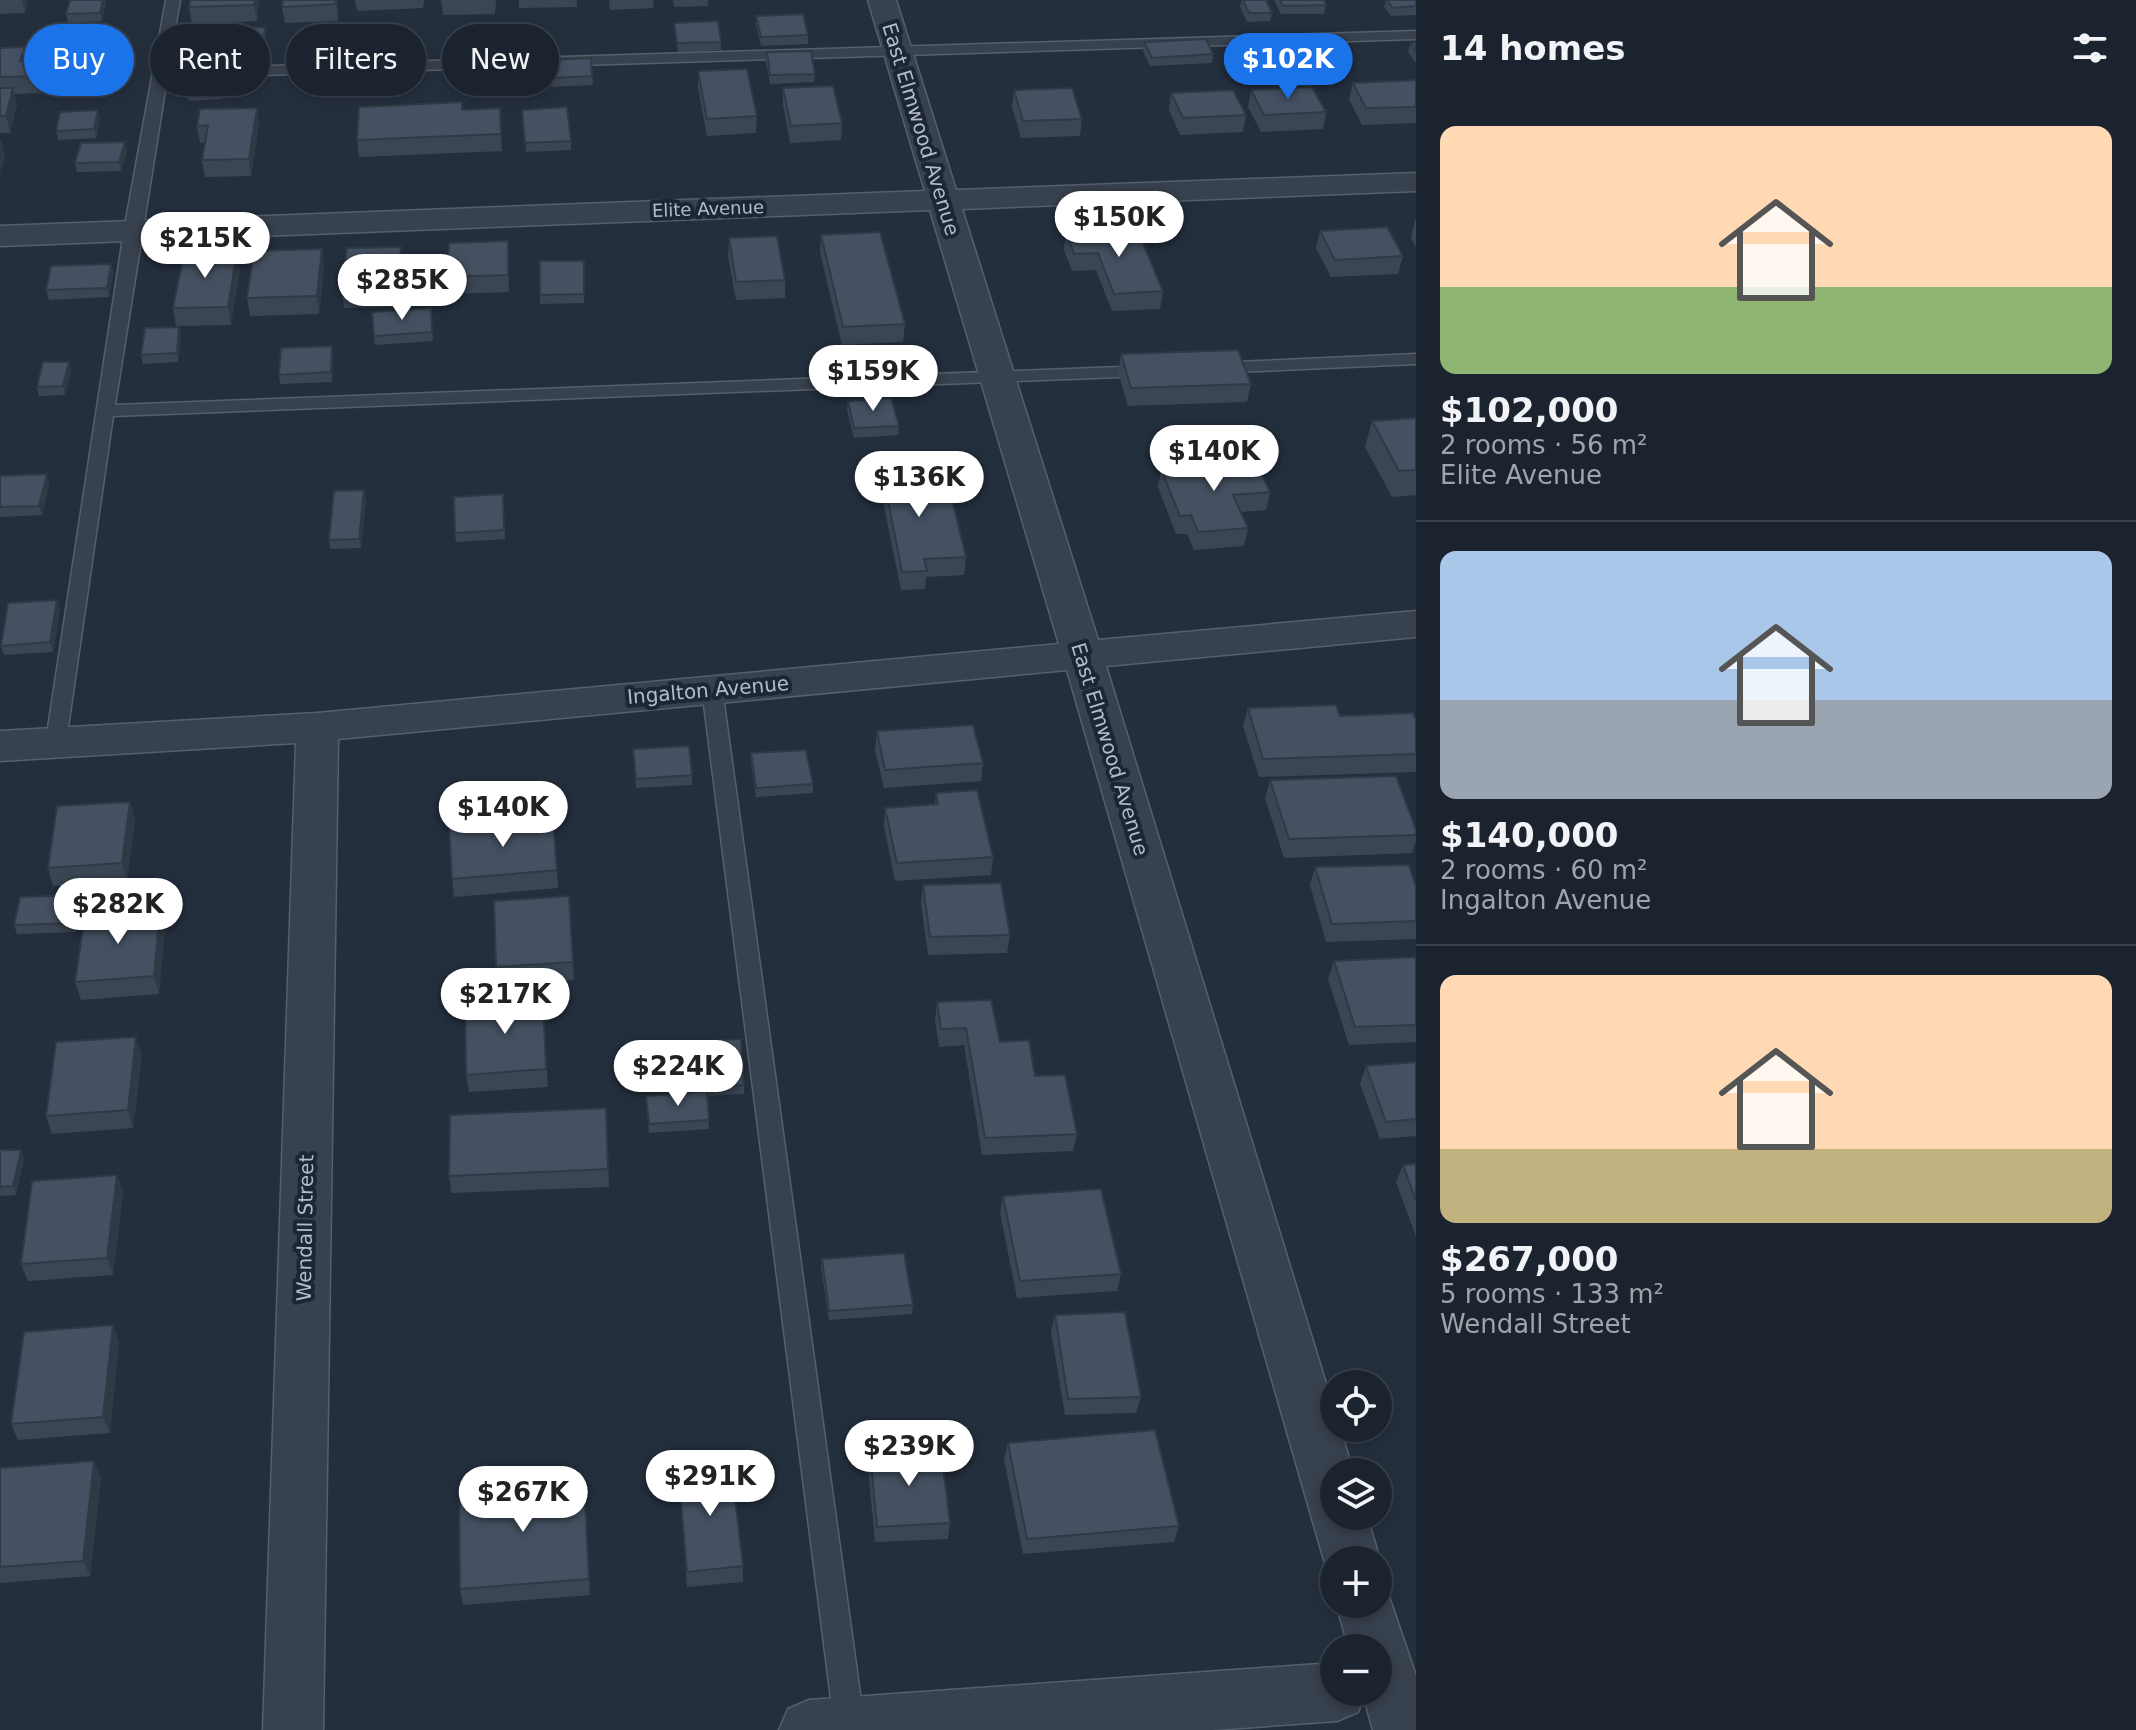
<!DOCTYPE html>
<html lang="en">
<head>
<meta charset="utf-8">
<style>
  :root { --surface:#1b232e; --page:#282f3a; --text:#f1f3f6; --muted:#a0a4aa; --line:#39404a; --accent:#1a73e8 }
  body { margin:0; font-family:"DejaVu Sans",sans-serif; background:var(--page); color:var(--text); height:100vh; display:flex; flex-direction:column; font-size:30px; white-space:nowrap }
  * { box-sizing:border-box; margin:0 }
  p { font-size:26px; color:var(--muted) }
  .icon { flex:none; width:44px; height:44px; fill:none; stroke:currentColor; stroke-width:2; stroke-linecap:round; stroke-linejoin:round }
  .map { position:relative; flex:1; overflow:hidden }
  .sheet { display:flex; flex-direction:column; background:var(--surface); width:720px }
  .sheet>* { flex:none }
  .banner { position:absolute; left:24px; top:24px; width:760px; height:72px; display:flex; gap:16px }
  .controls { position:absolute; left:1320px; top:1370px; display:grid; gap:16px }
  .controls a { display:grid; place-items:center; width:72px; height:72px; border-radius:50%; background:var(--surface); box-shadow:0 4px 12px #0003,0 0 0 2px var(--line); font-size:40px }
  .price { position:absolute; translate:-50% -68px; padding:0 18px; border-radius:28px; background:#fff; color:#222; font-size:26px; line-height:52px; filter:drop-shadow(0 2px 4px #0008) }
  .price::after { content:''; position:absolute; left:50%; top:48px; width:24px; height:18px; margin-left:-12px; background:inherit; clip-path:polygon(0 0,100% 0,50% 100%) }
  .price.active { background:var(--accent); color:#fff }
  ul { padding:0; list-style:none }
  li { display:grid; align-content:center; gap:16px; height:424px; padding:0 24px }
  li+li { border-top:2px solid var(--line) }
  li span { display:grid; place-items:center; height:248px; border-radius:16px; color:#555 }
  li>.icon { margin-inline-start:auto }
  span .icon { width:144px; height:144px; fill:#fffc; stroke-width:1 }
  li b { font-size:34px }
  h2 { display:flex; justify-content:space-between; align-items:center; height:96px; padding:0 24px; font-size:34px }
  .chip { padding:0 28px; border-radius:36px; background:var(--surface); box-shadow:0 4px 12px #0003,0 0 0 2px var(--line); font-size:28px; line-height:72px }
  .chip.active { background:var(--accent); color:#fff }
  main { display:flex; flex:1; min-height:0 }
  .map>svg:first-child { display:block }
</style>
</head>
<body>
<main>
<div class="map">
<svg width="1416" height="1730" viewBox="0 0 1416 1730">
  <rect width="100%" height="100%" fill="#242f3e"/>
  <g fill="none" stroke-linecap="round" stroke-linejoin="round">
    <!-- service casing -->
    <g stroke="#565f6c" stroke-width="3">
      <g id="service">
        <path d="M166 0H180L168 69 1416 31V39L167 78 115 405 1147 366 1156 371 1147 376 113 416 66 741 63 746H49L46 741 124 231Z"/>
        <path d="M1416 354V364L1213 373 1204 368 1213 363Z"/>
        <path d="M712 682 722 689 865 1730H835L702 689Z"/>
      </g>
    </g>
    <!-- minor casing -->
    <g stroke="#565f6c" stroke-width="3">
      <g id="minor">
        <path d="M868 0H896L956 190 1416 173V191L962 209 1098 640 1416 611V637L1106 666 1334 1410V1428H1340L1353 1472H1334V1516H1367L1380 1560 1378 1565V1560H1334V1580L1324 1560 1067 670 338 739 323 1730H263L296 743 0 761V731L317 713 1059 644 930 210 0 246V226L925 191Z"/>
        <path d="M1378 1582 1385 1585 1416 1676V1730H1373L1364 1698 1358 1712 1337 1721 1213 1730H779L788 1709 809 1700 1334 1663V1692H1378V1648H1349L1336 1604H1378Z"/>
      </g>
    </g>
    <!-- service -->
    <use href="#service" fill="#38414e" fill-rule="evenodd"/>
    <!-- minor -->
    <use href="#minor" fill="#38414e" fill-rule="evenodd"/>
  </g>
  <!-- wall -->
  <g fill="#3b4654">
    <path d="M0 0H28L25 13 0 14Z"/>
    <path d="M259 0 257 21 192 24 189 7Z"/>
    <path d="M338 0V21L285 23 282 7Z"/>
    <path d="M355 0H424L423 8 357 11Z"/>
    <path d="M441 0H496L495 14 443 15Z"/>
    <path d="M519 0H577V7L519 8Z"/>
    <path d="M609 0H653L654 8 610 10Z"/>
    <path d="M673 0H708V6L674 7Z"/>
    <path d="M1242 0H1266L1272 13 1270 21 1247 22 1240 6Z"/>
    <path d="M1274 0H1324L1326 5 1324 14H1281Z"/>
    <path d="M1386 0H1416V15L1391 16 1384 7Z"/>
    <path d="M106 3 102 21 68 23 66 14Z"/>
    <path d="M756 16 808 35V44L761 46 756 24Z"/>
    <path d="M674 23 721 42V50L678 52Z"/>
    <path d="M265 27 266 36 264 53 219 55 217 47Z"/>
    <path d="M344 27 345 35 344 61 305 63 304 55Z"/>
    <path d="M510 31 512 59 471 61 470 33Z"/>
    <path d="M400 40 398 59 356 60 355 52Z"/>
    <path d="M1144 42 1213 54 1212 63 1150 66 1143 51Z"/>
    <path d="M1411 43H1416V63L1408 52Z"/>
    <path d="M25 47 28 60H47L51 77 45 93 14 94 17 104 10 133H0V48Z"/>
    <path d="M767 52 815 74 814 82 770 84 766 61Z"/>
    <path d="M126 57 123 77 85 79 84 70Z"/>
    <path d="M591 58 593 85 551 87 549 60Z"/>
    <path d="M1275 61 1312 77 1310 86 1282 87 1273 70Z"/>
    <path d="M698 71 757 116 756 133 707 136 698 88Z"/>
    <path d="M224 77 222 99 188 101 186 92Z"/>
    <path d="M1416 80V123L1362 125 1349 99 1353 83Z"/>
    <path d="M783 88 842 123 841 140 790 143 783 105Z"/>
    <path d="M1014 90 1082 119 1080 136 1021 138 1012 107Z"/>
    <path d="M1251 90 1326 112 1323 129 1261 132 1248 107Z"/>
    <path d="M1171 93 1246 115 1243 132 1180 135 1169 110Z"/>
    <path d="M257 108 259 124 251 176 205 177 202 160 205 142 200 143 197 126Z"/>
    <path d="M500 108 502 151 359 157 357 140 462 110Z"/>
    <path d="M98 110 100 119 96 138 58 140 56 131Z"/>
    <path d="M522 110 571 141V150L526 152Z"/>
    <path d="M127 151 121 171 77 172 75 163Z"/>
    <path d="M1415 220H1416V247L1411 238Z"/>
    <path d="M1320 231 1403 256 1398 274 1331 277 1316 248Z"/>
    <path d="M1066 232 1163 291 1160 309 1112 311 1096 270 1072 271 1064 250Z"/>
    <path d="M821 235 905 324 903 342 842 345 820 252Z"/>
    <path d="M729 238 785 280V298L736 300 728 256Z"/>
    <path d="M508 241 509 292 449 294 447 277Z"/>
    <path d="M401 247 402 264 399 307 344 308 342 290Z"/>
    <path d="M322 249 324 267 319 314 250 316 247 298Z"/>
    <path d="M584 261V303L540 304V295Z"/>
    <path d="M111 264 113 273 109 297 49 300 46 290Z"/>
    <path d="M240 269 231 325 176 326 173 308Z"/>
    <path d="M431 308 433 341 375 345 374 336Z"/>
    <path d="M179 327 181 336 178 362 143 364 141 355Z"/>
    <path d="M1121 354 1251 384 1247 402 1128 406 1118 372Z"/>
    <path d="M333 355 332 382 280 384 279 375Z"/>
    <path d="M71 371 65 395 39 396 37 387Z"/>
    <path d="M848 401 899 426 898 435 854 438 847 410Z"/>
    <path d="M1416 418V495L1392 497 1365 447 1372 421Z"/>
    <path d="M880 459 921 501 966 557 964 575 926 577 925 589 901 590 878 477Z"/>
    <path d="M1161 469 1270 492 1266 510 1241 512 1248 528 1244 546 1194 550 1187 534H1176L1158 487Z"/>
    <path d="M0 476 49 484 42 515 0 517Z"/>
    <path d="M503 494 505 539 456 542 455 533Z"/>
    <path d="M366 499 361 548 330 549 329 540Z"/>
    <path d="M60 609 53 652 4 655 1 646Z"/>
    <path d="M1248 708 1416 720V772L1259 777 1243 726Z"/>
    <path d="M877 731 983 763 981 781 884 788 875 750Z"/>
    <path d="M751 753 813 784V793L756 797 751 762Z"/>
    <path d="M634 759 692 775V785L636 788Z"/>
    <path d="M1270 780 1416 830V841L1412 853 1284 858 1265 798Z"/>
    <path d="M936 793 993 857 991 875 895 881 884 826 885 808 935 804Z"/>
    <path d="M130 802 135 820 127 881 53 886 48 868Z"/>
    <path d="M553 820 558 888 454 897 452 879Z"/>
    <path d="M1315 867 1416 887V939L1326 942 1310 885Z"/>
    <path d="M923 885 1010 935 1007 953 928 955 921 903Z"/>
    <path d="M80 895 83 904 76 932 17 934 14 925Z"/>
    <path d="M569 896 574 980 498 985 496 967Z"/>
    <path d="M160 910 165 928 159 994 81 1000 75 982Z"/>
    <path d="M1416 957V1042L1349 1045 1328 979 1334 961Z"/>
    <path d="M543 998 548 1087 469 1092 466 1075Z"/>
    <path d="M937 1002 1000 1042 1035 1076 1077 1134 1073 1151 982 1155 964 1045 939 1047 935 1020Z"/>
    <path d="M672 1042 744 1085V1094L707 1096 709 1129 649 1133 646 1105 675 1093Z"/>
    <path d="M142 1054 133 1128 52 1134 46 1116Z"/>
    <path d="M1416 1062V1136L1380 1139 1360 1084 1366 1066Z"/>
    <path d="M606 1108 609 1187 451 1193 449 1176Z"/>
    <path d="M0 1150H21L24 1159 16 1195 0 1196Z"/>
    <path d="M1416 1164V1237L1396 1182 1403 1165Z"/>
    <path d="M117 1175 123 1192 113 1275 28 1281 21 1264Z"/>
    <path d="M1003 1196 1121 1274 1117 1291 1017 1298 1000 1213Z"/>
    <path d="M822 1259 913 1305 912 1314 829 1320 821 1268Z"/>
    <path d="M1055 1315 1141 1397 1136 1413 1065 1415 1051 1331Z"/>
    <path d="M113 1325 119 1342 110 1433 18 1440 11 1424Z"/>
    <path d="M1008 1443 1179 1526 1174 1542 1023 1554 1004 1459Z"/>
    <path d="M870 1452 950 1523 948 1539 875 1542 868 1468Z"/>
    <path d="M0 1468 101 1477 90 1576 0 1583Z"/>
    <path d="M678 1468 743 1566V1582L687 1587Z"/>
    <path d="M584 1478 590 1595 463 1605 460 1589Z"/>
  </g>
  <!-- shaded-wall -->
  <g fill="#303945">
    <path d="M22 0H28L25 13Z"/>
    <path d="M103 0H106V3L102 21 100 13Z"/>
    <path d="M255 0H259L257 21 254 5Z"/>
    <path d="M336 0H338V21L336 4Z"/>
    <path d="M265 27 266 36 264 53 263 45Z"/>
    <path d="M344 27 345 35 344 61 343 53Z"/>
    <path d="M25 47 29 64 20 61Z"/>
    <path d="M125 48 126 57 123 77 121 68Z"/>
    <path d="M47 60 51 77 45 93 42 76Z"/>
    <path d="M222 68 224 77 222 99 221 90Z"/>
    <path d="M13 88 17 104 10 133 6 116Z"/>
    <path d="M257 108 259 124 251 176 249 159Z"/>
    <path d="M98 110 100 119 96 138 94 129Z"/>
    <path d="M1 139 5 156 0 173V142Z"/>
    <path d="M125 142 127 151 121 171 119 162Z"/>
    <path d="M508 241 509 259V292L508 275Z"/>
    <path d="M401 247 402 264 399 307 397 289Z"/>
    <path d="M322 249 324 267 319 314 317 296Z"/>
    <path d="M237 252 240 269 231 325 228 307Z"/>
    <path d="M111 264 113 273 109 297 107 288Z"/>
    <path d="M179 327 181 336 178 362 177 353Z"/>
    <path d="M332 346 333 355 332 382 331 372Z"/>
    <path d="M69 362 71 371 65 395 63 386Z"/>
    <path d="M47 474 49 484 42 515 39 506Z"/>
    <path d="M364 490 366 499 361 548 359 539Z"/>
    <path d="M57 600 60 609 53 652 50 642Z"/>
    <path d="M130 802 135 820 127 881 122 863Z"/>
    <path d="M80 895 83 904 76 932 74 923Z"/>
    <path d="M160 910 165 928 159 994 154 976Z"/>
    <path d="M136 1037 142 1054 133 1128 128 1110Z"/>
    <path d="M21 1150 24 1159 16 1195 13 1186Z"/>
    <path d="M117 1175 123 1192 113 1275 107 1258Z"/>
    <path d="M113 1325 119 1342 110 1433 103 1417Z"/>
    <path d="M94 1461 101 1477 90 1576 83 1561Z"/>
  </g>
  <!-- building -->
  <g fill="#455162" stroke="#303945" stroke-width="2">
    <path d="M70 0H103L100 13 66 14Z"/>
    <path d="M190 0H255L254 5 189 7Z"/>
    <path d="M283 0H336V4L282 7Z"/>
    <path d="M1243 0H1266L1272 13H1249Z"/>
    <path d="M1280 0H1324L1326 5 1283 6Z"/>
    <path d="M1387 0H1416V6L1393 8Z"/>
    <path d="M803 14 808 35 761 37 756 16Z"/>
    <path d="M718 21 721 42 677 43 674 23Z"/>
    <path d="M265 27 263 45 217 47 220 29Z"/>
    <path d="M344 27 343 53 304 55 305 28Z"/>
    <path d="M510 31 511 50 470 52V33Z"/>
    <path d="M399 32 397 50 355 52 357 33Z"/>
    <path d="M1206 39 1213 54 1152 58 1144 42Z"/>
    <path d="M1411 43H1416V52Z"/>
    <path d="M25 47 20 61 47 60 42 76 0 77V48Z"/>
    <path d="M125 48 121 68 84 70 87 50Z"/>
    <path d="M811 51 815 74 770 75 767 52Z"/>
    <path d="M591 58 592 76 550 78 549 60Z"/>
    <path d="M1303 60 1312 77 1283 79 1275 61Z"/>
    <path d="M222 68 221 90 186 92 188 70Z"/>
    <path d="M747 69 757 116 707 119 698 71Z"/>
    <path d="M1416 80V107L1366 108 1353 83Z"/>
    <path d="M833 86 842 123 791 126 783 88Z"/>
    <path d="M1312 87 1326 112 1264 115 1251 90Z"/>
    <path d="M0 88H13L6 116H0Z"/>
    <path d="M1072 88 1082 119 1023 121 1014 90Z"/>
    <path d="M1233 90 1246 115 1183 118 1171 93Z"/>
    <path d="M462 102V110L500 108 501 134 357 140 359 107Z"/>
    <path d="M567 107 571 141 525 143 522 110Z"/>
    <path d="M257 108 249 159 202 160 208 125 197 126 200 109Z"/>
    <path d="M98 110 94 129 56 131 60 112Z"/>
    <path d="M125 142 119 162 75 163 81 143Z"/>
    <path d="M1387 227 1403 256 1335 260 1320 231Z"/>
    <path d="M1137 229 1163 291 1114 294 1098 253 1074 254 1066 232Z"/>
    <path d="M880 232 905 324 843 327 821 235Z"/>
    <path d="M777 236 785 280 736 282 729 238Z"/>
    <path d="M508 241V275L447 277 449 243Z"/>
    <path d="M401 247 397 289 342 290 347 248Z"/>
    <path d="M322 249 317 296 247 298 254 251Z"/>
    <path d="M237 252 228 307 173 308 184 253Z"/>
    <path d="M540 261H584V294L540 295Z"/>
    <path d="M111 264 107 288 46 290 51 266Z"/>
    <path d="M431 308 432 332 374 336 372 312Z"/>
    <path d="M179 327 177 353 141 355 145 328Z"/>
    <path d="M332 346 331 372 279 375 281 348Z"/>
    <path d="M1238 350 1251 384 1131 388 1121 354Z"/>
    <path d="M43 362H69L63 386 37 387Z"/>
    <path d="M891 398 899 426 854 428 848 401Z"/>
    <path d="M1416 418V470L1399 471 1372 421Z"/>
    <path d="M912 458 921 501 952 499 966 557 924 559 927 571 902 572 880 459Z"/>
    <path d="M1256 462 1270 492 1233 495 1248 528 1198 532 1191 515 1180 516 1161 469Z"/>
    <path d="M47 474 39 506 0 507V476Z"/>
    <path d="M364 490 359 539 329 540 334 491Z"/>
    <path d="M503 494 504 530 455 533 454 497Z"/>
    <path d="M57 600 50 642 1 646 8 603Z"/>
    <path d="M1336 705 1340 716 1413 713 1416 720V754L1263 759 1248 708Z"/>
    <path d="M973 725 983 763 885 770 877 731Z"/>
    <path d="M689 746 692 775 636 779 633 749Z"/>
    <path d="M806 750 813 784 756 788 751 753Z"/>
    <path d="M1396 776 1416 830V835L1289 839 1270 780Z"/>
    <path d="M977 790 993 857 897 863 885 808 938 804 936 793Z"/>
    <path d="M130 802 122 863 48 868 57 806Z"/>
    <path d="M553 820 557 870 452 879 449 828Z"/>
    <path d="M1409 865 1416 887V921L1332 924 1315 867Z"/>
    <path d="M1001 883 1010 935 930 937 923 885Z"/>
    <path d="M80 895 74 923 14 925 20 897Z"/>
    <path d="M569 896 573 962 496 967 494 901Z"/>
    <path d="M160 910 154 976 75 982 85 914Z"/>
    <path d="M1416 957V1025L1355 1027 1334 961Z"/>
    <path d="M543 998 546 1069 466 1075 465 1003Z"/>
    <path d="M991 1000 1000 1042 1029 1040 1035 1076 1065 1075 1077 1134 985 1138 966 1028 941 1029 937 1002Z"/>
    <path d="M136 1037 128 1110 46 1116 56 1042Z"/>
    <path d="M741 1039 744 1085 675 1088 672 1042Z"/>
    <path d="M1416 1062V1119L1386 1122 1366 1066Z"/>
    <path d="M707 1091 709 1120 649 1124 646 1096Z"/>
    <path d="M606 1108 608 1169 449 1176 450 1115Z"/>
    <path d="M0 1150H21L13 1186 0 1187Z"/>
    <path d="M1416 1164V1201L1403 1165Z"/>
    <path d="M117 1175 107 1258 21 1264 32 1181Z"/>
    <path d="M1101 1189 1121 1274 1020 1281 1003 1196Z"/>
    <path d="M904 1253 913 1305 829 1311 822 1259Z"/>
    <path d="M1125 1312 1141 1397 1068 1399 1055 1315Z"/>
    <path d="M113 1325 103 1417 11 1424 24 1332Z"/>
    <path d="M1155 1430 1179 1526 1027 1539 1008 1443Z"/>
    <path d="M941 1449 950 1523 877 1527 870 1452Z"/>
    <path d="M94 1461 83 1561 0 1567V1468Z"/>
    <path d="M731 1463 743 1566 687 1572 678 1468Z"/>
    <path d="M584 1478 589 1579 460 1589 459 1487Z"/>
  </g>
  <g text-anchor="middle" stroke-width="8" stroke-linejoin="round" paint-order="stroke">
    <!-- far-street labels -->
    <g font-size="18" fill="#b4bcc9" stroke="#1d2633">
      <text transform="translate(708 209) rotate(-2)" y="6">Elite Avenue</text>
    </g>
    <!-- street labels -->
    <g font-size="20" fill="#b4bcc9" stroke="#1d2633">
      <text transform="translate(921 129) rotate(73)" y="7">East Elmwood Avenue</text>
      <text transform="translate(708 690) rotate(-5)" y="7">Ingalton Avenue</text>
      <text transform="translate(1110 749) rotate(73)" y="7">East Elmwood Avenue</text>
      <text transform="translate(305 1228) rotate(-89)" y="7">Wendall Street</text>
    </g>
  </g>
</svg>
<div class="controls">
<a><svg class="icon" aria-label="locate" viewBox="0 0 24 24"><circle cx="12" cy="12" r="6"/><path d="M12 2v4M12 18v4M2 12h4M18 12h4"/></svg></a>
<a><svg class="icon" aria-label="layers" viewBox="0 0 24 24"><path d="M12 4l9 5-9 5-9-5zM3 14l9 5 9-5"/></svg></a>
<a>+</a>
<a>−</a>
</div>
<b class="price active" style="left:1288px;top:101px">$102K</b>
<b class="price" style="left:1119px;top:259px">$150K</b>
<b class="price" style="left:205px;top:280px">$215K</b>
<b class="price" style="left:402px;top:322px">$285K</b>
<b class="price" style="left:873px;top:413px">$159K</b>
<b class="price" style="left:1214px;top:493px">$140K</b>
<b class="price" style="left:919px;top:519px">$136K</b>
<b class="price" style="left:503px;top:849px">$140K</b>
<b class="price" style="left:118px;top:946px">$282K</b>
<b class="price" style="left:505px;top:1036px">$217K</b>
<b class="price" style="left:678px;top:1108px">$224K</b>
<b class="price" style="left:909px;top:1488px">$239K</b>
<b class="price" style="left:710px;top:1518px">$291K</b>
<b class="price" style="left:523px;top:1534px">$267K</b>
<div class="banner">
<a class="chip active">Buy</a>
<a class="chip">Rent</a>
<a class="chip">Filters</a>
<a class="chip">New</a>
</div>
</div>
<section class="sheet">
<h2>14 homes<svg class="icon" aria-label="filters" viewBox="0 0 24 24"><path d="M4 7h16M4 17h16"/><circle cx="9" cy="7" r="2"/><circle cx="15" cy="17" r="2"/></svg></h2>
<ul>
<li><span style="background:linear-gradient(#ffd9b3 65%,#8fb573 0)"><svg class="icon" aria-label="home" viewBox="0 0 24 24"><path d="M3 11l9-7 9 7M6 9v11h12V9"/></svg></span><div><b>$102,000</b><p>2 rooms · 56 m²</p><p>Elite Avenue</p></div></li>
<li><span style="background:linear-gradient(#a9c7e8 60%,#9aa5b1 0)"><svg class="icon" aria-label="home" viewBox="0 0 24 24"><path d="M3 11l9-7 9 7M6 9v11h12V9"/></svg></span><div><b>$140,000</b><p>2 rooms · 60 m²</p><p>Ingalton Avenue</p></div></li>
<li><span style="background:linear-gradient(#ffd9b3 70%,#c2b280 0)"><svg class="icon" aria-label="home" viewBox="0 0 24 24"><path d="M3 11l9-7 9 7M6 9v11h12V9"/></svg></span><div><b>$267,000</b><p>5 rooms · 133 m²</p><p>Wendall Street</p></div></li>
</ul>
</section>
</main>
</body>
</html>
